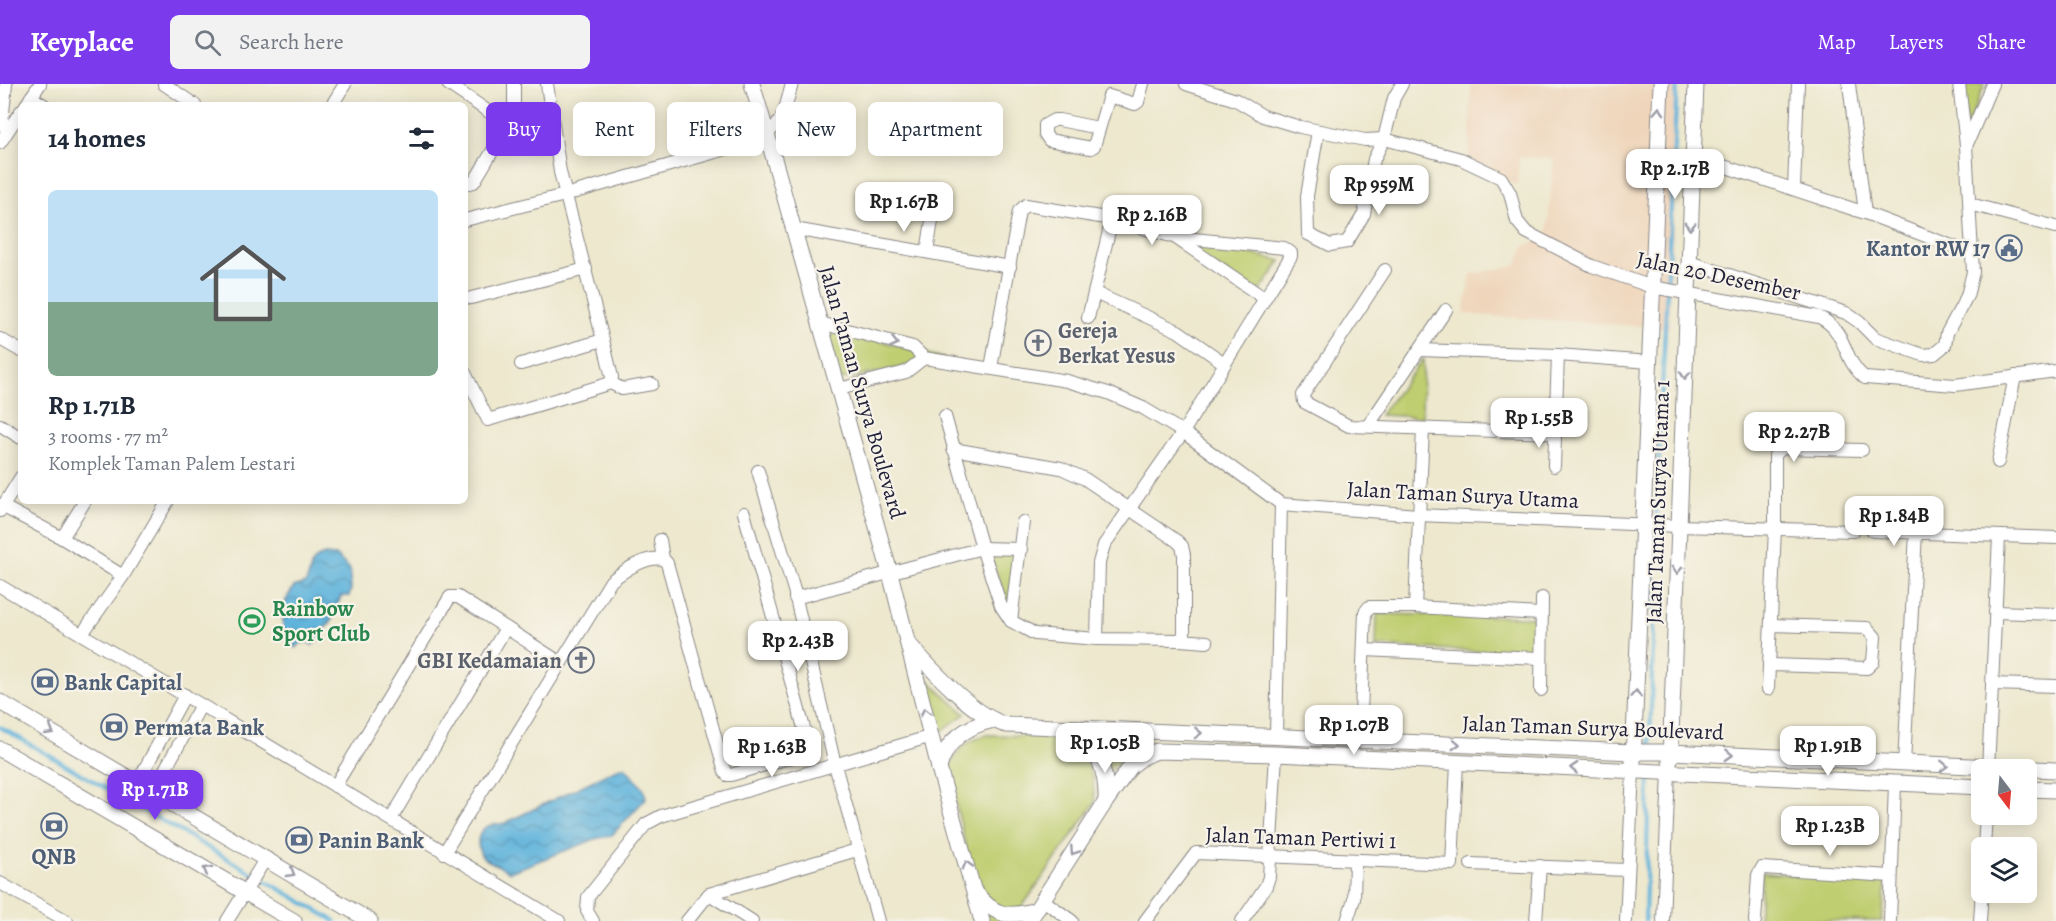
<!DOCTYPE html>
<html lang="en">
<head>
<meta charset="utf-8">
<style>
  :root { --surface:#fff; --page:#f2f2f3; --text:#1f2937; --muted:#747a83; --accent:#7c3aed }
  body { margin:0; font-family:Alegreya,serif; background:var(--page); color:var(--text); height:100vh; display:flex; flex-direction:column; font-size:22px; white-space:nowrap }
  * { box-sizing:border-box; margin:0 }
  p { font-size:20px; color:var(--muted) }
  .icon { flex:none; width:33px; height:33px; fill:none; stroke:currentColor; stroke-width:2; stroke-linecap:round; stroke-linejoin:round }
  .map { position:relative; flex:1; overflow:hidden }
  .details { position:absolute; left:18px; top:18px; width:450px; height:402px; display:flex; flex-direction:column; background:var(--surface); border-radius:9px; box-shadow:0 3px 15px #0003 }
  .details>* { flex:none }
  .guide { position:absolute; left:486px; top:18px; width:570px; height:54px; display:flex; gap:12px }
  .needle { width:39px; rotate:164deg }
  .tools { position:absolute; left:1971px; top:675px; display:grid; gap:12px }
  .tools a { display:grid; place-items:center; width:66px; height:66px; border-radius:9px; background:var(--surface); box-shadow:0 3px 15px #0003; font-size:30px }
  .price { position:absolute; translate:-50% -51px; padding:0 14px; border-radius:12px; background:#fff; color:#222; font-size:20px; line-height:39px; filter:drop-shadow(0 2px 3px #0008) }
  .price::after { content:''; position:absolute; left:50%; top:36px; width:18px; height:14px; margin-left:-9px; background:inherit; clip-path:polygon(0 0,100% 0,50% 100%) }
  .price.active { background:var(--accent); color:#fff }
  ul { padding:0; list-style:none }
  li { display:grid; align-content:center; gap:12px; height:318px; padding:0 30px }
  li span { display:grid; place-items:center; height:186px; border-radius:9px; color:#555 }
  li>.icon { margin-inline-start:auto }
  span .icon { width:108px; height:108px; fill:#fffc; stroke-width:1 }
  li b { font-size:26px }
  h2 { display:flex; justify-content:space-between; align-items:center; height:72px; padding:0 30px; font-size:26px }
  .chip { padding:0 21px; border-radius:9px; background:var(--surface); box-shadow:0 3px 15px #0003; font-size:21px; line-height:54px }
  .chip.active { background:var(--accent); color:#fff }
  header { display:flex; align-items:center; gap:36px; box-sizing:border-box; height:84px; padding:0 30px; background:var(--accent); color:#fff }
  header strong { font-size:28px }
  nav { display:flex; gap:33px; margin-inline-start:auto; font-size:21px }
  .search { width:420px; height:54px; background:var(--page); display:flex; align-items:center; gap:15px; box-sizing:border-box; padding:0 21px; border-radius:9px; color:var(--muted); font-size:22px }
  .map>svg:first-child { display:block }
</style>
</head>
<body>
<header>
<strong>Keyplace</strong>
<div class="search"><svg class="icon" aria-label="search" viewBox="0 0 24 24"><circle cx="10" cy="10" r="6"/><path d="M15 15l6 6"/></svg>Search here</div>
<nav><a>Map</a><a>Layers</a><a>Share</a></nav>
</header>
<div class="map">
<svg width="2056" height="837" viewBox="0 0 2056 837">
  <defs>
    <pattern id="water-waves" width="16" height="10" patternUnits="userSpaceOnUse" patternTransform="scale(1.5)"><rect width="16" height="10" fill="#60b4dc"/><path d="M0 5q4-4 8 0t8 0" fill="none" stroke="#4f92b4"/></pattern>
  </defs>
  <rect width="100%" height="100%" fill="#f7f3e8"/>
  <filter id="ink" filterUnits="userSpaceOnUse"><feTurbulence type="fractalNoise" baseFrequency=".0167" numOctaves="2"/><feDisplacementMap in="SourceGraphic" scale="12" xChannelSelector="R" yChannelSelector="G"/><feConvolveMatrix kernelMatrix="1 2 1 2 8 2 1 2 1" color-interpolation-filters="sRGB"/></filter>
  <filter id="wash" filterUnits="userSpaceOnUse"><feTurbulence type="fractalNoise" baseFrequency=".008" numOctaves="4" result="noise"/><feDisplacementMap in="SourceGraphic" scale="24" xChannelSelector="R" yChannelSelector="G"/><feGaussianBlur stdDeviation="1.35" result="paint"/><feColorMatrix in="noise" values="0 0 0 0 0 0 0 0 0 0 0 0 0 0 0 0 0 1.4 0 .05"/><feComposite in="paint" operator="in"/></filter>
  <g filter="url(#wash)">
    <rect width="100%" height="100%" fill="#ede8ce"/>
    <!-- built -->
    <path fill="#efd6bb" d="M1471 0H1679L1669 244 1464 230 1471 190 1516 182 1524 163 1547 151 1554 74 1519 73 1517 101 1469 80Z"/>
    <!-- green -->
    <g fill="#bfce70" stroke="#707856" stroke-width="1.5">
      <path d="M1962 0H1985L1967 43Z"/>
      <path d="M1146 145 1281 177 1260 207Z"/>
      <path d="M824 241 946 275 840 296Z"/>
      <path d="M1423 275 1422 333 1380 331Z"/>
      <path d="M987 464 1015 466 1009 522Z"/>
      <path d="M1377 530 1535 533 1534 570 1376 562Z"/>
      <path d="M925 593 965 630 939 649Z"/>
      <path d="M987 651 1073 653 1084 671 1093 694 1095 719 1012 837H983L948 686C957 664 965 658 987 651Z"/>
      <path d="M1100 656 1149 658 1128 667 1109 689 1106 669Z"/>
      <path d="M1762 789 1886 797 1882 837 1759 836Z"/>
    </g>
    <!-- water -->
    <g fill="url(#water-waves)" stroke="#416b8c" stroke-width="1.5">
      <path d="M325 471 336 472 350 485 351 505 349 512H341L331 538 322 547 320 555 312 561 308 558 301 559 296 564C282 558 282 538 283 525 284 517 290 509 294 503L306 499C312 486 308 475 325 471Z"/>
      <path d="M621 683H625L643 704 646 714 611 752 598 754 510 788 483 774C476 763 475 745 491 741 496 739 500 741 505 739Z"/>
    </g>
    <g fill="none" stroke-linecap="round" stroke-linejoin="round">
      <!-- stream -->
      <g stroke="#60b4dc" stroke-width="4">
        <path d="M0 643 335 837"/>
        <path d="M1650 665 1657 408 1677 0"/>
        <path d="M1645 837 1649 691"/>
      </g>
    </g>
  </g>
  <g filter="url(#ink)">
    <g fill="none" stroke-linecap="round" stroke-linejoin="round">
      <!-- minor casing -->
      <g stroke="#888584" stroke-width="14">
        <g id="minor">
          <path d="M6 0 2 38 7 47"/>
          <path d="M164 0 195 21"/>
          <path d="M448 0 508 41"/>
          <path d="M1186 0 1236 16 1263 32 1300 43 1365 56 1384 55 1461 75 1501 94 1510 109 1517 137 1526 148 1592 182 1652 203 1819 233C1849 248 1841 275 1865 294L1955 301 2056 287"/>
          <path d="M1849 0 1865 129"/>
          <path d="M31 13 44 21"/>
          <path d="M26 21 40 0"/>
          <path d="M332 21 345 0"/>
          <path d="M1098 44 1059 36H1054L1045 41V50L1049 56 1091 64 1094 62 1109 12 1135 20 1138 18 1143 0"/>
          <path d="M1318 47 1307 112 1308 150 1330 161 1347 158 1364 130 1374 75 1384 55 1394 14 1402 0"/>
          <path d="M0 59 21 27"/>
          <path d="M1967 60 1992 0"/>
          <path d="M1693 72 1865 129 1973 170"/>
          <path d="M465 97 469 99 474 98 514 31V0"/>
          <path d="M1794 105 1798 0"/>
          <path d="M1970 120 2056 143"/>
          <path d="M465 136 565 111 747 59C783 44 782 36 792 0"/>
          <path d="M794 145 1010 183"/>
          <path d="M1176 154 1264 214"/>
          <path d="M927 168 936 112"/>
          <path d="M1689 178 1846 229 1859 238 1875 254 1923 271 1934 270 1945 261 1947 249 1967 212 1973 188 1966 61 1959 0"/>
          <path d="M1385 186 1303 311 1304 318 1349 342 1554 349"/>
          <path d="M1095 209 1178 247 1224 279"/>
          <path d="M471 214 586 185"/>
          <path d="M1088 234 1112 135"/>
          <path d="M820 239 913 263 924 274 1067 297 1108 309 1143 324 1183 348 1281 420 1418 431 1679 442 1853 447"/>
          <path d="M0 255 21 267"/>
          <path d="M603 256 612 293 611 299"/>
          <path d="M1419 266 1558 271 1650 278"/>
          <path d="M521 280 603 256 560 88 547 0"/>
          <path d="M991 284 1019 127 1026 121 1112 135 1174 153 1284 164 1291 169V172L1183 348 1104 461 1099 479 1097 555"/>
          <path d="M465 289 488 336 611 299"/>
          <path d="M611 299 622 305 652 300"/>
          <path d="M839 305 906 288 924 274"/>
          <path d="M945 332 982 464 1001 522 1011 537 1035 550 1097 555 1180 556 1184 551V471L1182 462 1177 457 1085 395 1061 384 953 365"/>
          <path d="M0 341 21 354"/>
          <path d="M1368 342 1446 226"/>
          <path d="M1998 378 2015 292"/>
          <path d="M1554 382 1558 271"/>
          <path d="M758 387 794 506 835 681 878 837"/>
          <path d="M0 421 62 454 123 492"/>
          <path d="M0 427 21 393"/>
          <path d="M1873 447 2056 454"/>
          <path d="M62 454 85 417"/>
          <path d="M660 456 663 475 667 479 725 688 727 691H731L805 669 809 666V662L744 429"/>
          <path d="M0 502 201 621 559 837"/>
          <path d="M795 514 982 464 1021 465"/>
          <path d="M1415 523 1423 345"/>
          <path d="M1995 528 2056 530"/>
          <path d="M1011 537 1023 438"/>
          <path d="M82 550 123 492 168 417"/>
          <path d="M1180 556 1207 558"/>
          <path d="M1364 566 1540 574"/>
          <path d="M1769 581 1867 584 1873 578 1875 553 1867 544 1771 541"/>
          <path d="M1992 600 2056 602"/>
          <path d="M1768 605 1775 444V371L1782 364 1862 366"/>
          <path d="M1541 606 1542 514"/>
          <path d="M1276 652 1281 420"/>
          <path d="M1360 655 1365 528 1369 523H1415L1541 530"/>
          <path d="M1904 680 1916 448"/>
          <path d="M1988 686 1999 453"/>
          <path d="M137 699 185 611"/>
          <path d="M335 702 450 513H458L561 579"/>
          <path d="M153 707 201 621"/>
          <path d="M391 735 506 544"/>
          <path d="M1984 764 1986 730"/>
          <path d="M444 769 611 497C625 486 645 472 663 475"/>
          <path d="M1471 780 1627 786"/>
          <path d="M0 799 67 837"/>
          <path d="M709 810 752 837"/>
          <path d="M1043 816 1072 837"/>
          <path d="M227 837 266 774"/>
          <path d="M593 837 587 827 588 813 646 740 661 732 932 652"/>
          <path d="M687 837 709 810 857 766"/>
          <path d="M1145 837 1196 769 1452 780 1457 679"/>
          <path d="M1242 837 1266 802 1269 793 1276 670"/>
          <path d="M1347 837 1354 815 1355 777"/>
          <path d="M1536 837 1540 782"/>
          <path d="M1626 837 1633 687"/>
          <path d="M1663 837 1669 687"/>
          <path d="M1755 837 1758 791 1762 784 1891 792"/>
          <path d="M1890 837 1895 700"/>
          <path d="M1980 837 1982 806"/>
        </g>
      </g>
      <!-- tertiary casing -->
      <g stroke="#888584" stroke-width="17">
        <g id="tertiary">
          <path d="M752 0 767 50 890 489 939 684 982 837"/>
          <path d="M908 559C930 584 974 633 1007 641L1633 668H1670L2056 686"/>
          <path d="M0 618 370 837"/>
          <path d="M1077 644C1098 665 1107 687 1106 717"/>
          <path d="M0 665 294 837"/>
          <path d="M1670 677 1696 0"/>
          <path d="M1633 678 1661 0"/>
          <path d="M939 684C946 656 966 642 994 636"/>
          <path d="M2026 705 2056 706"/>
          <path d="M976 809C994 832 1008 834 1036 826"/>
          <path d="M1029 837 1106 717 1131 682 1144 672 1157 667 1276 670 1982 703"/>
        </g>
      </g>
      <!-- minor -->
      <use href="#minor" stroke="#fff" stroke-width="12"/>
      <!-- tertiary -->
      <use href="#tertiary" stroke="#fff" stroke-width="15"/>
    </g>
    <!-- one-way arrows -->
    <defs><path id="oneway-chevron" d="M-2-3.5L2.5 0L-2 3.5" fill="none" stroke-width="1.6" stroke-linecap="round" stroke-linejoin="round" transform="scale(1.5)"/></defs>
    <g stroke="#9c9ca7">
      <use href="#oneway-chevron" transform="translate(1659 27) rotate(-87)"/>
      <use href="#oneway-chevron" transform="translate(1690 142) rotate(92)"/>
      <use href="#oneway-chevron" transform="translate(894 259) rotate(13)"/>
      <use href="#oneway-chevron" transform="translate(1685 291) rotate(92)"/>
      <use href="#oneway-chevron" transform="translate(1677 486) rotate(92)"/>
      <use href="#oneway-chevron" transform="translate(1636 610) rotate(-87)"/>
      <use href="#oneway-chevron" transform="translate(925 628) rotate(-105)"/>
      <use href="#oneway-chevron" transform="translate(50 647) rotate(31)"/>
      <use href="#oneway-chevron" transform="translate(1198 649) rotate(2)"/>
      <use href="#oneway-chevron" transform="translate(1456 660) rotate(3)"/>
      <use href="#oneway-chevron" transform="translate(1729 671) rotate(3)"/>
      <use href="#oneway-chevron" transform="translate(1944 682) rotate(2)"/>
      <use href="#oneway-chevron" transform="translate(1574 684) rotate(-177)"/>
      <use href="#oneway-chevron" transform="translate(1074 767) rotate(123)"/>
      <use href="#oneway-chevron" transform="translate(967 781) rotate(-106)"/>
      <use href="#oneway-chevron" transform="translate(207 786) rotate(-150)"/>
      <use href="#oneway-chevron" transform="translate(291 789) rotate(31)"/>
    </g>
  </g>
  <!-- icons -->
  <defs>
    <g id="civic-ring" transform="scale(1.35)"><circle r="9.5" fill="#f7f3e8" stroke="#5c6f8a" stroke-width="1.5"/><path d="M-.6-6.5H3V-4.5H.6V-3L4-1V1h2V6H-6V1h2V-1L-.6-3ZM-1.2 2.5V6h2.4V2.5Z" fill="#5c6f8a"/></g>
    <g id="church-ring" transform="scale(1.35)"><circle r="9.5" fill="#f7f3e8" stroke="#6b7280" stroke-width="1.5"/><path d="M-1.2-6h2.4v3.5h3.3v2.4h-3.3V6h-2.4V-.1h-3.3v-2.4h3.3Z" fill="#6b7280"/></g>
    <g id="stadium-ring" transform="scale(1.35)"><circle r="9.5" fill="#f7f3e8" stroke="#2e9e5b" stroke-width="1.5"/><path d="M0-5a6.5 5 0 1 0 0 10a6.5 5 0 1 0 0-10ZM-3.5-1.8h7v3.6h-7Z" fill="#2e9e5b"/></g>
    <g id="bank-ring" transform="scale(1.35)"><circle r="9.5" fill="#f7f3e8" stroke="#5c6f8a" stroke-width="1.5"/><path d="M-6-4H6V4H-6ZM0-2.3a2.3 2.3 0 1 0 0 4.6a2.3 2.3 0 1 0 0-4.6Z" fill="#5c6f8a"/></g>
  </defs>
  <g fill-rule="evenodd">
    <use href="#civic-ring" x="2009" y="164"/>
    <use href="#church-ring" x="1038" y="259"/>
    <use href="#stadium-ring" x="252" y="537"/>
    <use href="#church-ring" x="581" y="576"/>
    <use href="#bank-ring" x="45" y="598"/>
    <use href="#bank-ring" x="114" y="643"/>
    <use href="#bank-ring" x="54" y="742"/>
    <use href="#bank-ring" x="299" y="756"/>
  </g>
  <g text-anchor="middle" stroke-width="4.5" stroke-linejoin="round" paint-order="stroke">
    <!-- service labels -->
    <g font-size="22" font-weight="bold" fill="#4e5e75" stroke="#f7f3e8" text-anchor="start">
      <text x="1990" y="172" text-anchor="end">Kantor RW 17</text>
      <text x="64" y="606">Bank Capital</text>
      <text x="134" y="651">Permata Bank</text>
      <text x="318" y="764">Panin Bank</text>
      <text x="54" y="780" text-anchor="middle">QNB</text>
    </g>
    <!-- street labels -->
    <g font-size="22" fill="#22223b" stroke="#f7f3e8">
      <text transform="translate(1719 191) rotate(12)" y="8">Jalan 20 Desember</text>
      <text transform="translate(863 308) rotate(74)" y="8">Jalan Taman Surya Boulevard</text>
      <text transform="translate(1463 410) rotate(3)" y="8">Jalan Taman Surya Utama</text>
      <text transform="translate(1657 418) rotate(-88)" y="8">Jalan Taman Surya Utama 1</text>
      <text transform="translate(1593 643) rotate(2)" y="8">Jalan Taman Surya Boulevard</text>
      <text transform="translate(1301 753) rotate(2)" y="8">Jalan Taman Pertiwi 1</text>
    </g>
    <!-- worship labels -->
    <g font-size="22" font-weight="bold" fill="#5b616d" stroke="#f7f3e8" text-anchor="start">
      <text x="1058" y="254">Gereja<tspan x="1058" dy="25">Berkat Yesus</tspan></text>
      <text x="562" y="584" text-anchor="end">GBI Kedamaian</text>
    </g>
    <!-- leisure labels -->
    <g font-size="22" font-weight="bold" fill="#27864d" stroke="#f7f3e8" text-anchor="start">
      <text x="272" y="532">Rainbow<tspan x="272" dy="25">Sport Club</tspan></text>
    </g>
  </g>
</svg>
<div class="tools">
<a><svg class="needle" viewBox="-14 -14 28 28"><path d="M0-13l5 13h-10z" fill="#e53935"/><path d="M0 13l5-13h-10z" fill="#747a83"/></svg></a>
<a><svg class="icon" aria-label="layers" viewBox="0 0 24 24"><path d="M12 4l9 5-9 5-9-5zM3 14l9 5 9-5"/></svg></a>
</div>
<b class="price" style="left:1675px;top:116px">Rp 2.17B</b>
<b class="price" style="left:1379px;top:132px">Rp 959M</b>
<b class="price" style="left:904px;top:149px">Rp 1.67B</b>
<b class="price" style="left:1152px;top:162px">Rp 2.16B</b>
<b class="price" style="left:1539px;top:365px">Rp 1.55B</b>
<b class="price" style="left:1794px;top:379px">Rp 2.27B</b>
<b class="price" style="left:1894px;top:463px">Rp 1.84B</b>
<b class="price" style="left:798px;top:588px">Rp 2.43B</b>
<b class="price" style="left:1354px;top:672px">Rp 1.07B</b>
<b class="price" style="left:1105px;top:690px">Rp 1.05B</b>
<b class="price" style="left:1828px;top:693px">Rp 1.91B</b>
<b class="price" style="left:772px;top:694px">Rp 1.63B</b>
<b class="price active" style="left:155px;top:737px">Rp 1.71B</b>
<b class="price" style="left:1830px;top:773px">Rp 1.23B</b>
<div class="guide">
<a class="chip active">Buy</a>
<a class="chip">Rent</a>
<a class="chip">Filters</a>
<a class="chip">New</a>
<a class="chip">Apartment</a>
</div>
<section class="details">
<h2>14 homes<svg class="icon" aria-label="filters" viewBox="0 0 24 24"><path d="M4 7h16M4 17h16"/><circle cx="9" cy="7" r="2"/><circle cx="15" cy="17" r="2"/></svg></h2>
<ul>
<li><span style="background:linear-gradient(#bfe0f5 60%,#7fa58c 0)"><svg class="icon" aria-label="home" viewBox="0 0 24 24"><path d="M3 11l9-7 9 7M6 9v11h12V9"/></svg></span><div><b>Rp 1.71B</b><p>3 rooms · 77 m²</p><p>Komplek Taman Palem Lestari</p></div></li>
</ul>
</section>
</div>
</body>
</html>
